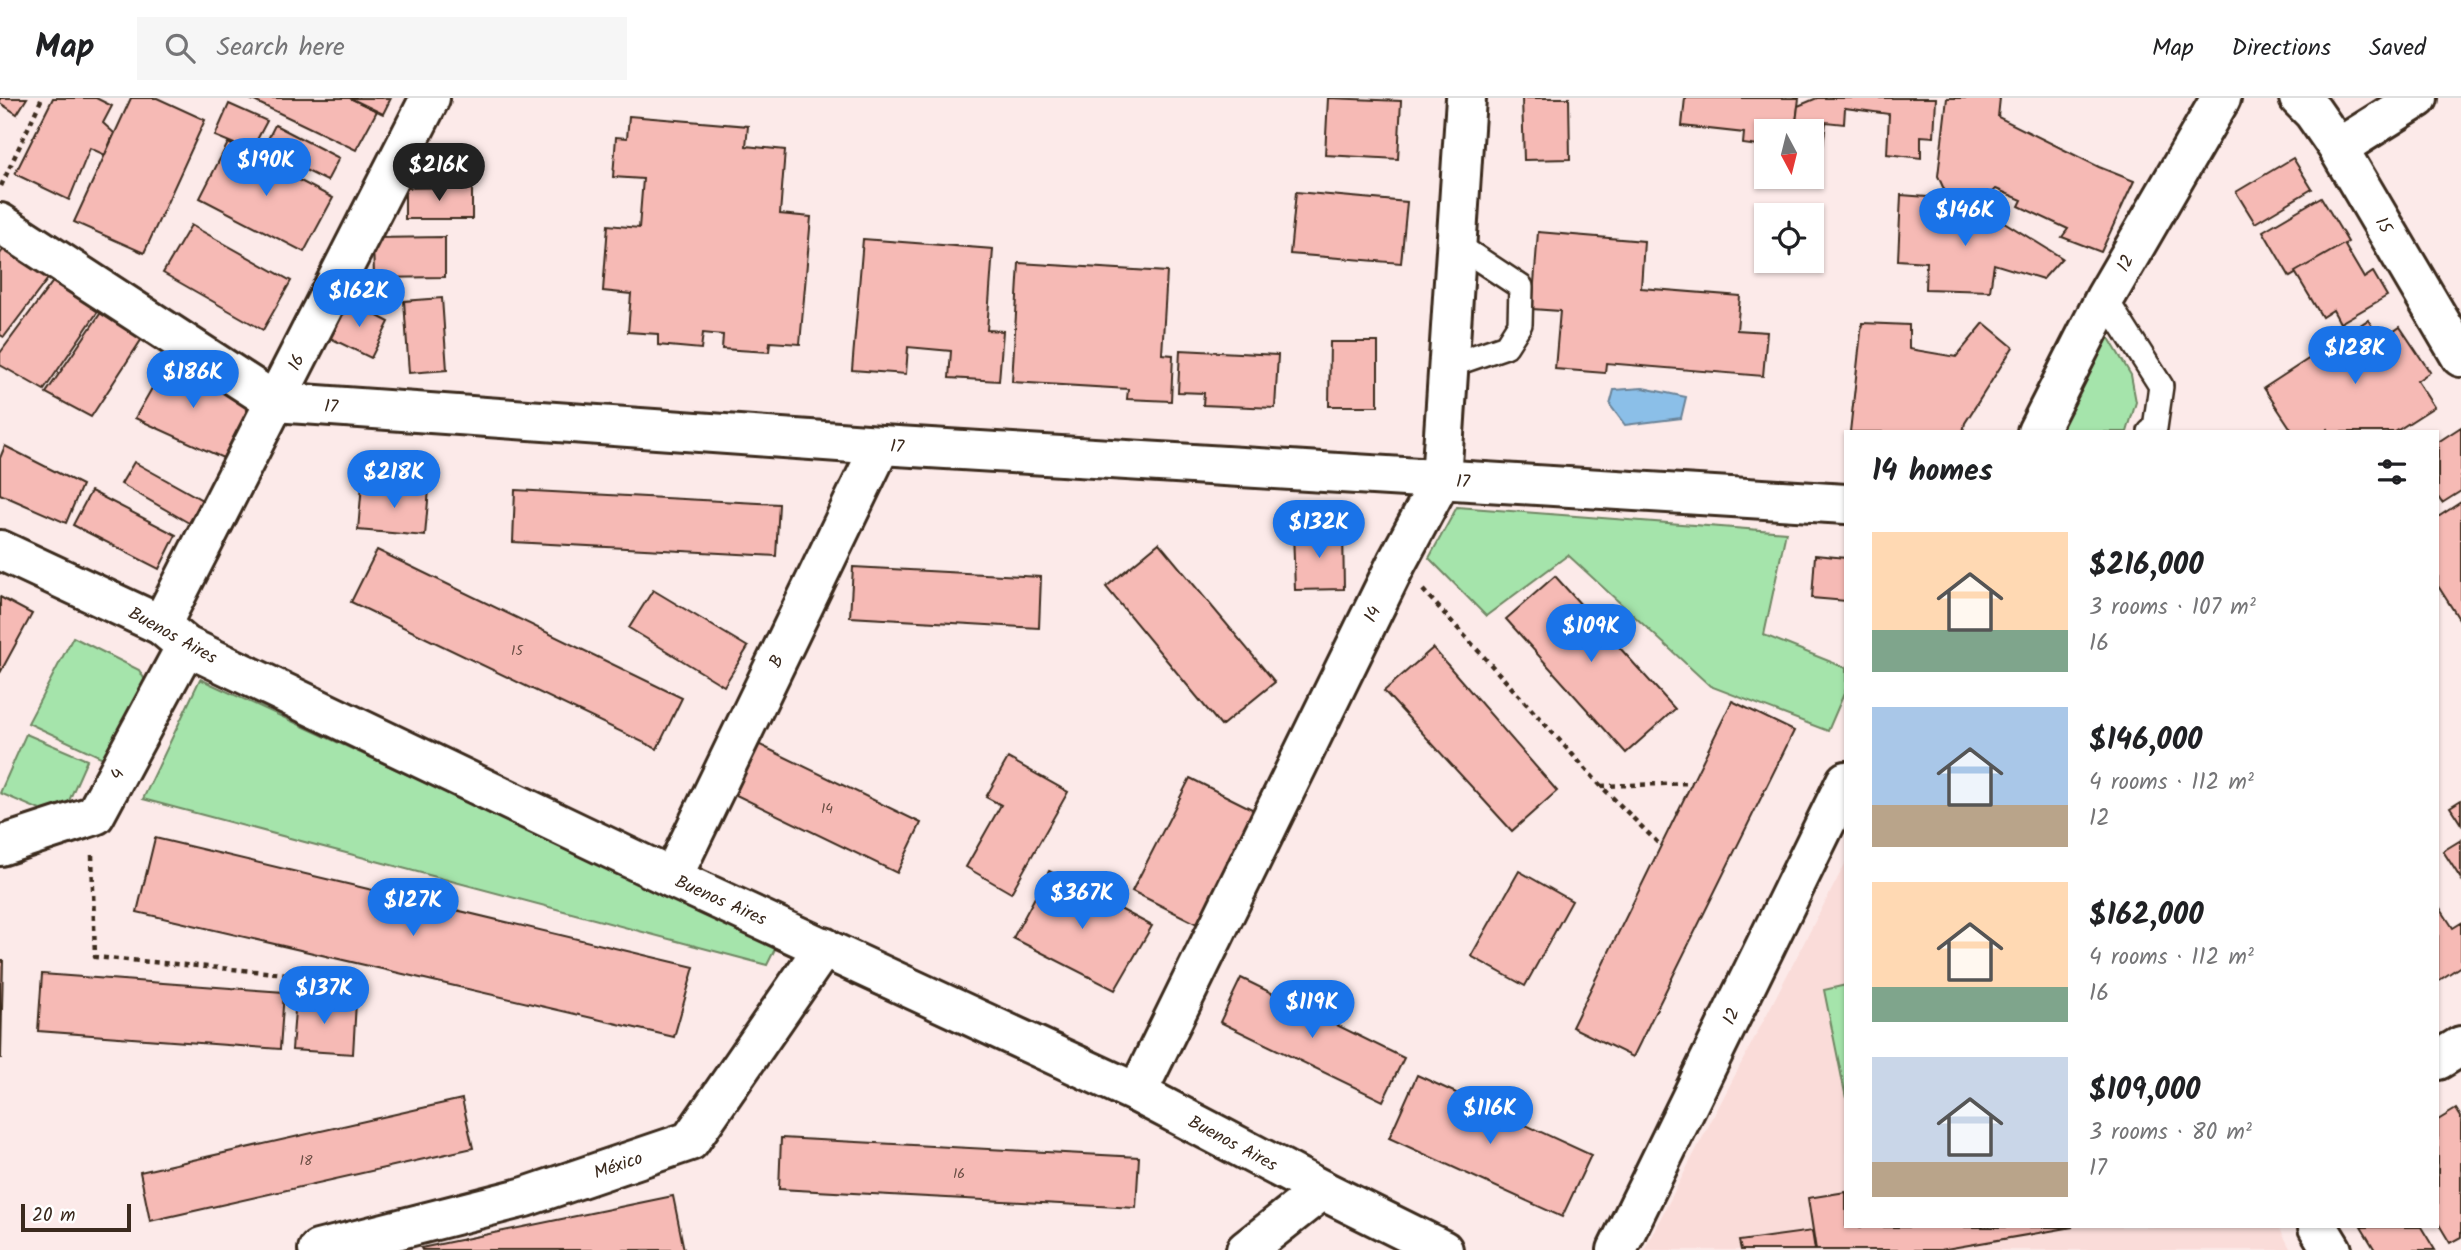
<!DOCTYPE html>
<html lang="en">
<head>
<meta charset="utf-8">
<style>
  :root { --surface:#fff; --page:#f6f6f6; --text:#202124; --muted:#757577; --line:#e0e0e0; --accent:#1a73e8 }
  body { margin:0; font-family:Kalam,sans-serif; background:var(--page); color:var(--text); height:100vh; display:flex; flex-direction:column; font-size:26px; white-space:nowrap }
  * { box-sizing:border-box; margin:0 }
  p { font-size:23px; color:var(--muted) }
  .icon { flex:none; width:38px; height:38px; fill:none; stroke:currentColor; stroke-width:2; stroke-linecap:round; stroke-linejoin:round }
  .map { position:relative; flex:1; overflow:hidden }
  .panel { position:absolute; left:1844px; top:332px; width:595px; height:798px; display:flex; flex-direction:column; background:var(--surface); border-radius:0px; box-shadow:0 2px 5px #0004 }
  .panel>* { flex:none }
  .needle { width:46px; rotate:173deg }
  .tools { position:absolute; left:1754px; top:21px; display:grid; gap:14px }
  .tools a { display:grid; place-items:center; width:70px; height:70px; border-radius:0px; background:var(--surface); box-shadow:0 2px 5px #0004; font-size:35px }
  .scale { position:absolute; left:21px; bottom:18px; width:110px; box-sizing:border-box; padding-left:7px; border:4px solid #3b2a1e; border-top:0; font-size:19px; line-height:24px; white-space:nowrap; color:#3b2a1e; -webkit-text-stroke:5px #fff; paint-order:stroke }
  .price { position:absolute; translate:-50% -60px; padding:0 16px; border-radius:24px; background:var(--accent); color:#fff; font-size:23px; line-height:46px; filter:drop-shadow(0 2px 4px #0008) }
  .price::after { content:''; position:absolute; left:50%; top:42px; width:21px; height:16px; margin-left:-10px; background:inherit; clip-path:polygon(0 0,100% 0,50% 100%) }
  .price.current { background:#222; color:#fff }
  ul { padding:0; list-style:none }
  li { display:flex; align-items:center; gap:21px; height:175px; padding:0 28px }
  li span { display:grid; place-items:center; flex:none; width:196px; height:140px; border-radius:0px; color:#555 }
  li>.icon { margin-inline-start:auto }
  span .icon { width:84px; height:84px; fill:#fffc; stroke-width:1 }
  li b { font-size:30px }
  h2 { display:flex; justify-content:space-between; align-items:center; height:84px; padding:0 28px; font-size:30px }
  header { display:flex; align-items:center; gap:42px; box-sizing:border-box; height:98px; padding:0 35px; background:var(--surface); border-bottom:2px solid var(--line) }
  header strong { font-size:33px }
  nav { display:flex; gap:38px; margin-inline-start:auto; font-size:24px }
  .search { width:490px; height:63px; background:var(--page); display:flex; align-items:center; gap:18px; box-sizing:border-box; padding:0 24px; border-radius:0px; color:var(--muted); font-size:26px }
  .map>svg:first-child { display:block }
</style>
</head>
<body>
<header>
<strong>Map</strong>
<div class="search"><svg class="icon" aria-label="search" viewBox="0 0 24 24"><circle cx="10" cy="10" r="6"/><path d="M15 15l6 6"/></svg>Search here</div>
<nav><a>Map</a><a>Directions</a><a>Saved</a></nav>
</header>
<div class="map">
<svg width="2461" height="1152" viewBox="0 0 2461 1152">
  <rect width="100%" height="100%" fill="#fceae9"/>
  <filter id="ink" filterUnits="userSpaceOnUse"><feTurbulence type="fractalNoise" baseFrequency=".0143" numOctaves="2"/><feDisplacementMap in="SourceGraphic" scale="14" xChannelSelector="R" yChannelSelector="G"/><feConvolveMatrix kernelMatrix="1 2 1 2 8 2 1 2 1" color-interpolation-filters="sRGB"/></filter>
  <g filter="url(#ink)">
    <!-- built -->
    <path fill="#fadcd9" d="M1846 764V1129H2279L2291 1152H1644Z"/>
    <!-- green -->
    <g fill="#a5e4ab" stroke="#708764" stroke-width="2">
      <path d="M2106 235 2131 277 2136 304 2127 334H2053Z"/>
      <path d="M1457 409 1786 434 1764 537 1846 570V591L1828 633 1710 588 1568 457 1486 518 1429 460Z"/>
      <path d="M73 539 139 572 145 582 105 661 28 625Z"/>
      <path d="M200 581 777 847 767 867 143 701Z"/>
      <path d="M26 636 87 662 61 721 0 695Z"/>
      <path d="M1846 887V1000L1824 892Z"/>
    </g>
    <!-- water -->
    <path fill="#8bbfe8" stroke="#6b8397" stroke-width="2" d="M1643 290 1686 299 1681 320 1625 327 1610 307 1614 292Z"/>
    <!-- building -->
    <g fill="#f6bab5" stroke="#3b2a1e" stroke-width="2">
      <path d="M0 0H27L17 16 0 5Z"/>
      <path d="M53 0H96L112 8 103 25 114 35 105 57 90 50 69 102 15 76Z"/>
      <path d="M131 0H157L205 22 144 155 74 124Z"/>
      <path d="M248 0H350L377 13 356 52Z"/>
      <path d="M350 0H391L383 16Z"/>
      <path d="M1328 0 1401 3 1398 61 1325 57Z"/>
      <path d="M1522 0H1569L1570 61 1524 62Z"/>
      <path d="M1685 0H1799L1795 33H1766V49L1743 46 1744 35 1682 28Z"/>
      <path d="M1817 0H1936L1934 39 1921 38V60L1887 56 1889 16 1845 10 1844 26 1826 24 1823 49 1811 48V33H1795L1798 8Z"/>
      <path d="M1947 0H2000L1998 19 2099 69 2134 83 2101 154 2062 139 2068 131 2019 108 2022 102 1996 91 1985 101 1961 105 1947 98 1938 78Z"/>
      <path d="M229 6 267 23 251 53 215 38Z"/>
      <path d="M629 18 748 28 746 48 785 52 780 116 811 119 800 246 770 244 769 254 722 251 723 237 703 235 701 251 658 247V236L628 234 631 196 603 193 608 127 639 130 643 81 613 79 616 39 627 40Z"/>
      <path d="M275 27 339 60 327 83 263 51Z"/>
      <path d="M228 45 333 100 304 154 200 100Z"/>
      <path d="M2293 60 2312 91 2255 125 2236 94Z"/>
      <path d="M472 89V121H405V90Z"/>
      <path d="M1296 94 1407 104 1401 165 1290 156Z"/>
      <path d="M1901 97 1940 100 1939 120 2004 124 2062 160 2043 181 1994 166 1990 193 1925 191 1926 164 1898 162Z"/>
      <path d="M2321 99 2348 144 2290 179 2263 133Z"/>
      <path d="M191 127 291 183 263 232 163 175Z"/>
      <path d="M1538 134 1644 143 1641 190 1740 198 1737 232 1767 234 1763 278 1606 265 1605 275 1555 271 1560 213 1532 211Z"/>
      <path d="M445 139V179L374 180 373 140Z"/>
      <path d="M863 141 993 151 987 232 1003 233 999 283 949 280 951 253 908 249 906 276 852 272Z"/>
      <path d="M9 144 53 174 4 239 0 237V156Z"/>
      <path d="M2344 146 2364 180 2373 174 2387 198 2340 225 2333 212 2322 219 2295 174Z"/>
      <path d="M1019 165 1167 174 1162 256 1173 257 1171 303 1127 301 1128 291 1012 284Z"/>
      <path d="M57 178 101 209 44 292 0 267V255Z"/>
      <path d="M442 200 447 272 409 275 404 203Z"/>
      <path d="M347 202 389 224 371 260 328 239Z"/>
      <path d="M102 213 145 236 91 319 46 295Z"/>
      <path d="M2368 222 2381 242 2400 229 2430 274 2417 283 2434 309 2395 334H2330L2328 331 2324 334H2293L2264 290Z"/>
      <path d="M1862 225 1909 227V251L1956 259 1984 225 2013 249 1965 325 1963 334H1850Z"/>
      <path d="M1330 244H1378V308H1329Z"/>
      <path d="M1180 252 1278 257 1275 310 1203 307 1204 295 1178 294Z"/>
      <path d="M168 262 249 309 223 360 135 320Z"/>
      <path d="M2461 329V393L2442 405 2438 399V344Z"/>
      <path d="M5 348 82 387 66 425 0 396V360Z"/>
      <path d="M134 364 202 402 189 425 121 386Z"/>
      <path d="M362 386 429 391 425 438 358 432Z"/>
      <path d="M515 392 779 406 776 458 513 444Z"/>
      <path d="M91 393 176 437 159 471 73 427Z"/>
      <path d="M2461 404V524L2438 488V419Z"/>
      <path d="M1343 432 1344 491 1295 492 1293 433Z"/>
      <path d="M1159 445 1275 584 1221 628 1106 489Z"/>
      <path d="M377 452 682 600 657 651 351 504Z"/>
      <path d="M1815 457 1846 460V503L1812 500Z"/>
      <path d="M853 469 1041 479 1039 530 850 519Z"/>
      <path d="M1555 478 1675 611 1626 655 1506 521Z"/>
      <path d="M653 492 748 549 724 588 629 530Z"/>
      <path d="M0 499 32 516 0 575Z"/>
      <path d="M1433 550 1557 693 1512 733 1384 593Z"/>
      <path d="M1732 603 1794 633 1633 959 1572 929Z"/>
      <path d="M756 645 921 725 897 775 732 695Z"/>
      <path d="M1008 660 1068 694 1011 795 966 769 1001 707 986 699Z"/>
      <path d="M1190 680 1258 714 1199 827 1132 793Z"/>
      <path d="M2461 702V726L2450 709Z"/>
      <path d="M155 740 694 869 674 939 137 814Z"/>
      <path d="M2461 742V781L2443 753Z"/>
      <path d="M1049 773 1152 828 1115 892 1013 840Z"/>
      <path d="M1519 773 1572 803 1525 888 1471 858Z"/>
      <path d="M2438 807 2453 830 2461 825V868L2438 883Z"/>
      <path d="M0 862H3L1 960H0Z"/>
      <path d="M42 876 284 894 280 951 38 933Z"/>
      <path d="M1241 880 1404 960 1383 1003 1220 924Z"/>
      <path d="M296 899 356 904 353 956 292 952Z"/>
      <path d="M1417 977 1591 1057 1562 1119 1389 1040Z"/>
      <path d="M462 1001 473 1050 150 1123 140 1074Z"/>
      <path d="M2456 1011 2461 1019V1139L2450 1145 2438 1125V1022Z"/>
      <path d="M781 1040 1139 1059 1136 1110 779 1091Z"/>
      <path d="M1846 1094V1129H2073L1940 1152H1816L1808 1100Z"/>
      <path d="M673 1098 684 1152H422L421 1150Z"/>
      <path d="M2361 1129H2421L2435 1152H2375Z"/>
      <path d="M1812 1133 1815 1152H1741L1739 1143Z"/>
    </g>
    <g fill="none" stroke-linecap="round" stroke-linejoin="round">
      <!-- service casing -->
      <g stroke="#3b2a1e" stroke-width="28">
        <g id="service">
          <path d="M2105 200 2161 288 2155 330 2150 334"/>
          <path d="M1448 268 1506 248 1520 226 1521 189 1456 146"/>
        </g>
      </g>
      <!-- minor casing -->
      <g stroke="#3b2a1e" stroke-width="44">
        <g id="minor">
          <path d="M2299 0 2313 14 2338 50 2461 259"/>
          <path d="M2338 50 2418 0"/>
          <path d="M0 125 275 304 881 347 1846 406"/>
          <path d="M2037 334 2105 200 2221 0"/>
          <path d="M161 527 186 548 672 780 1137 995 1322 1092 1443 1152"/>
          <path d="M0 748 95 717 186 548"/>
          <path d="M672 780 881 347"/>
          <path d="M2438 962 2461 948"/>
          <path d="M1137 995 1397 464 1441 382 1466 0"/>
          <path d="M2318 1129 2332 1152"/>
          <path d="M318 1152 525 1099 690 1043 824 849"/>
          <path d="M1246 1152 1322 1092"/>
          <path d="M1617 1152 1846 683"/>
        </g>
      </g>
      <!-- tertiary casing -->
      <g stroke="#3b2a1e" stroke-width="44">
        <path id="tertiary" d="M0 452 161 527 430 0"/>
      </g>
      <!-- path -->
      <g stroke="#3b2a1e" stroke-width="4.5" stroke-dasharray="5 5" stroke-linecap="butt">
        <path d="M1 88 42 0"/>
        <path d="M1423 492 1601 688 1661 748"/>
        <path d="M1601 688 1692 685"/>
        <path d="M92 757 95 859 299 877"/>
      </g>
      <!-- service -->
      <use href="#service" stroke="#fff" stroke-width="23"/>
      <!-- minor -->
      <use href="#minor" stroke="#fff" stroke-width="38"/>
      <!-- tertiary -->
      <use href="#tertiary" stroke="#fff" stroke-width="38"/>
    </g>
  </g>
  <g text-anchor="middle" stroke-width="5" stroke-linejoin="round" paint-order="stroke">
    <!-- number labels -->
    <g font-size="14" fill="#6a4e44">
      <text x="517" y="557">15</text>
      <text x="827" y="715">14</text>
      <text x="306" y="1067">18</text>
      <text x="959" y="1080">16</text>
    </g>
    <!-- street labels -->
    <g font-size="18" fill="#3b2a1e" stroke="#fff">
      <text transform="translate(2384 127) rotate(60)" y="6">15</text>
      <text transform="translate(2125 165) rotate(-60)" y="6">12</text>
      <text transform="translate(296 264) rotate(-63)" y="6">16</text>
      <text transform="translate(331 308) rotate(4)" y="6">17</text>
      <text transform="translate(897 348) rotate(4)" y="6">17</text>
      <text transform="translate(1463 383) rotate(3)" y="6">17</text>
      <text transform="translate(1372 516) rotate(-64)" y="6">14</text>
      <text transform="translate(173 537) rotate(29)" y="6">Buenos Aires</text>
      <text transform="translate(776 563) rotate(-64)" y="6">B</text>
      <text transform="translate(117 676) rotate(-62)" y="6">4</text>
      <text transform="translate(721 802) rotate(24)" y="6">Buenos Aires</text>
      <text transform="translate(1731 918) rotate(-64)" y="6">12</text>
      <text transform="translate(1233 1045) rotate(28)" y="6">Buenos Aires</text>
      <text transform="translate(618 1067) rotate(-19)" y="6">México</text>
    </g>
  </g>
</svg>
<div class="tools">
<a><svg class="needle" viewBox="-14 -14 28 28"><path d="M0-13l5 13h-10z" fill="#e53935"/><path d="M0 13l5-13h-10z" fill="#757577"/></svg></a>
<a><svg class="icon" aria-label="locate" viewBox="0 0 24 24"><circle cx="12" cy="12" r="6"/><path d="M12 2v4M12 18v4M2 12h4M18 12h4"/></svg></a>
</div>
<div class="scale">20 m</div>
<b class="price" style="left:266px;top:100px">$190K</b>
<b class="price current" style="left:439px;top:105px">$216K</b>
<b class="price" style="left:1965px;top:150px">$146K</b>
<b class="price" style="left:359px;top:231px">$162K</b>
<b class="price" style="left:2355px;top:288px">$128K</b>
<b class="price" style="left:193px;top:312px">$186K</b>
<b class="price" style="left:394px;top:412px">$218K</b>
<b class="price" style="left:1319px;top:462px">$132K</b>
<b class="price" style="left:1591px;top:566px">$109K</b>
<b class="price" style="left:1082px;top:833px">$367K</b>
<b class="price" style="left:413px;top:840px">$127K</b>
<b class="price" style="left:324px;top:928px">$137K</b>
<b class="price" style="left:1312px;top:942px">$119K</b>
<b class="price" style="left:1490px;top:1048px">$116K</b>
<section class="panel">
<h2>14 homes<svg class="icon" aria-label="filters" viewBox="0 0 24 24"><path d="M4 7h16M4 17h16"/><circle cx="9" cy="7" r="2"/><circle cx="15" cy="17" r="2"/></svg></h2>
<ul>
<li><span style="background:linear-gradient(#ffd9b3 70%,#7fa58c 0)"><svg class="icon" aria-label="home" viewBox="0 0 24 24"><path d="M3 11l9-7 9 7M6 9v11h12V9"/></svg></span><div><b>$216,000</b><p>3 rooms · 107 m²</p><p>16</p></div></li>
<li><span style="background:linear-gradient(#a9c7e8 70%,#b9a48a 0)"><svg class="icon" aria-label="home" viewBox="0 0 24 24"><path d="M3 11l9-7 9 7M6 9v11h12V9"/></svg></span><div><b>$146,000</b><p>4 rooms · 112 m²</p><p>12</p></div></li>
<li><span style="background:linear-gradient(#ffd9b3 75%,#7fa58c 0)"><svg class="icon" aria-label="home" viewBox="0 0 24 24"><path d="M3 11l9-7 9 7M6 9v11h12V9"/></svg></span><div><b>$162,000</b><p>4 rooms · 112 m²</p><p>16</p></div></li>
<li><span style="background:linear-gradient(#c9d6e8 75%,#b9a48a 0)"><svg class="icon" aria-label="home" viewBox="0 0 24 24"><path d="M3 11l9-7 9 7M6 9v11h12V9"/></svg></span><div><b>$109,000</b><p>3 rooms · 80 m²</p><p>17</p></div></li>
</ul>
</section>
</div>
</body>
</html>
